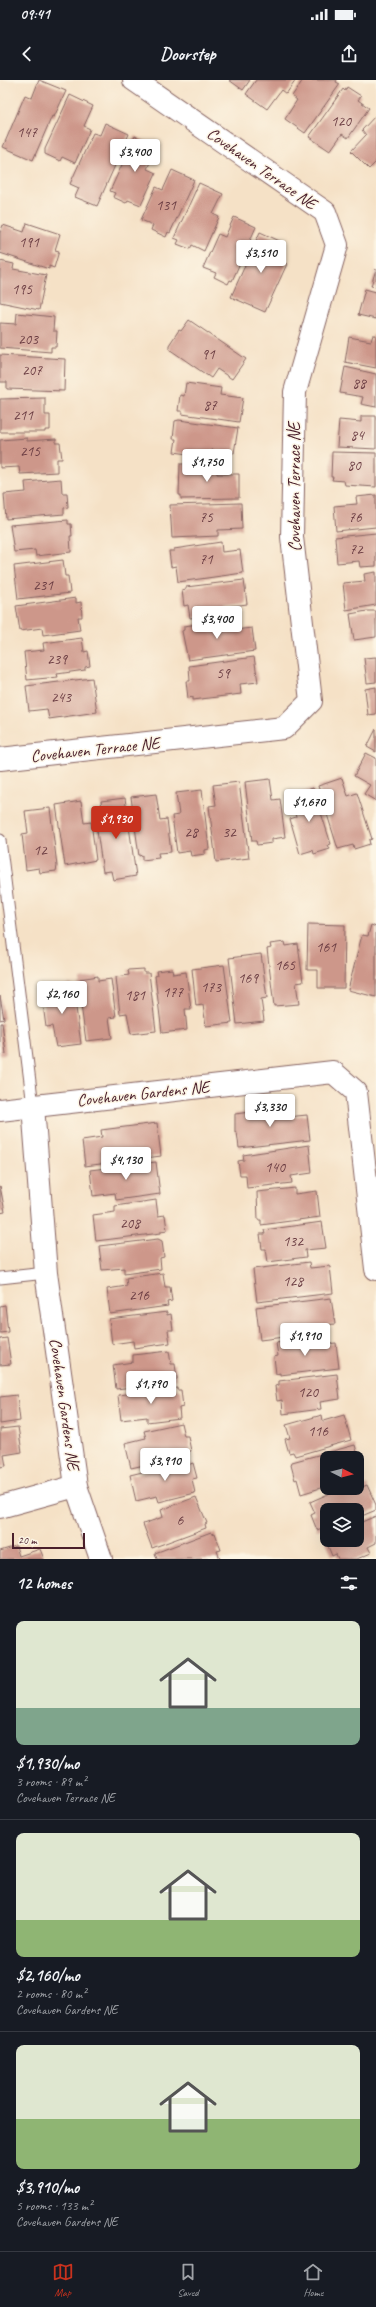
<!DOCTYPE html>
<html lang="en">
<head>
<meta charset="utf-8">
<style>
  :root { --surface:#171b24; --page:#20242c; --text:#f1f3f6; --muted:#9ea1a6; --line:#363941; --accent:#c8321e }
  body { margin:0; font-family:Caveat,sans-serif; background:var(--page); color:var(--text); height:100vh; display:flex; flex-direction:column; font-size:15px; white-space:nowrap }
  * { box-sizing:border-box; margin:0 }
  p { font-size:13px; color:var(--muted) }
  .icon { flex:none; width:22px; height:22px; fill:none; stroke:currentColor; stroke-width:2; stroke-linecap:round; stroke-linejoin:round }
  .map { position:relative; height:1479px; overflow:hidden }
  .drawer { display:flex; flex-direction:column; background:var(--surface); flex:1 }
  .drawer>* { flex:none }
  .needle { width:26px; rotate:96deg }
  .buttons { position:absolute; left:320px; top:1371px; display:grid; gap:8px }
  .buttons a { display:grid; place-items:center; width:44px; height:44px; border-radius:8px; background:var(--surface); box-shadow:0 4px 16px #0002; font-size:20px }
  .scale { position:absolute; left:12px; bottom:10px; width:73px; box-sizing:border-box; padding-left:4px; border:2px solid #4a1f2b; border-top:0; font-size:11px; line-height:14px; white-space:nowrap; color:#4a1f2b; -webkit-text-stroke:3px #fcf5e5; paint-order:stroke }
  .price { position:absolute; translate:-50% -34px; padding:0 9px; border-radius:4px; background:#fff; color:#222; font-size:13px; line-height:26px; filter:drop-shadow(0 1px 2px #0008) }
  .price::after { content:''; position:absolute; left:50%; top:24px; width:12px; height:9px; margin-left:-6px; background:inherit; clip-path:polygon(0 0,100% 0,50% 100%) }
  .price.selected { background:var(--accent); color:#fff }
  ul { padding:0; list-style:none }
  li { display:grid; align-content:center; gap:8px; height:212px; padding:0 16px }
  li+li { border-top:1px solid var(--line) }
  li span { display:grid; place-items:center; height:124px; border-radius:8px; color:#555 }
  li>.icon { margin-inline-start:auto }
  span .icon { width:72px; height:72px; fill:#fffc; stroke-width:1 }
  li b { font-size:17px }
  h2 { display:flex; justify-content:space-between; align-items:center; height:48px; padding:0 16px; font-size:17px }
  .status { display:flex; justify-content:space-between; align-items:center; height:28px; padding:0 20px; background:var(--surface); direction:ltr }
  .status svg { height:11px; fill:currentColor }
  header { display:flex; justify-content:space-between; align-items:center; height:52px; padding:0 16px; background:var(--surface); font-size:18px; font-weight:700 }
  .tabs { display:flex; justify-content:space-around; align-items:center; height:56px; border-top:1px solid var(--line); background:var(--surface); font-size:11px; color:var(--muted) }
  .tabs a { display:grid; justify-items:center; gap:2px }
  .tabs .selected { color:var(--accent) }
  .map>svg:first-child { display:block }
</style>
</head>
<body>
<div class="status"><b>09:41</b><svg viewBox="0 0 49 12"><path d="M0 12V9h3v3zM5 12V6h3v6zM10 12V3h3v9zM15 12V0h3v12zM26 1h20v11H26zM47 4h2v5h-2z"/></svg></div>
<header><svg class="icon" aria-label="back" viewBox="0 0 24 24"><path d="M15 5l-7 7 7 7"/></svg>Doorstep<svg class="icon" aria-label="share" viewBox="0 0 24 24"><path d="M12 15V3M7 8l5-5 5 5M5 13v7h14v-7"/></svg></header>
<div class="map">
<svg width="376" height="1479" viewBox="0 0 376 1479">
  <rect width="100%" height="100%" fill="#fcf5e5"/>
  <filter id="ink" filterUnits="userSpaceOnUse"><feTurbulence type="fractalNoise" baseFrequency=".025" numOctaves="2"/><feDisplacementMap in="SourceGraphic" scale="8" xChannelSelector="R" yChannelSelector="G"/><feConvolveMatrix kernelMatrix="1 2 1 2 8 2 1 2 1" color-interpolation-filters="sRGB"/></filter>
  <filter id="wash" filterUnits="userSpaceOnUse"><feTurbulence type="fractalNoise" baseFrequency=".012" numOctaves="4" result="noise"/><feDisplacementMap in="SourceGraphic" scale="16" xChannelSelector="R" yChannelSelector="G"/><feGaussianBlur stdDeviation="0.9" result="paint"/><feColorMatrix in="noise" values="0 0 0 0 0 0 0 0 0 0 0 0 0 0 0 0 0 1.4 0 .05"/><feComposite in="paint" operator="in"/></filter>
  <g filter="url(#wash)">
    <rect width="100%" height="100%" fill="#f5e1c6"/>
    <g id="blocks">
      <!-- building -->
      <g fill="#cd978a">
        <path d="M39 0 66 11 54 37 52 36 33 80 3 67 25 15 32 18Z"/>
        <path d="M229 0H250L243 10Z"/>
        <path d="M256 0H296L286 14 281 10 267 29 246 14Z"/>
        <path d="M303 0H337L336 2 340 4 305 53 285 39 297 20 292 16Z"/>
        <path d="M347 7 361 16 358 20 369 28 348 58 342 54 330 71 309 57 343 9 345 11Z"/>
        <path d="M70 15 93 26 84 46 90 49 75 83 62 77 60 81 45 74V69Z"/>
        <path d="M376 35V82L369 89 351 71 366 55 362 50Z"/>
        <path d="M105 43 129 54 97 126 75 117 79 108 70 104 93 53 100 55Z"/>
        <path d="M135 56 157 67 147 89 156 93 141 125 128 120 126 123 113 117 115 113 110 111Z"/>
        <path d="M172 90 194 100 170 153 168 152 166 157 151 150 153 145 141 140 156 107 163 110Z"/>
        <path d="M199 103 223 114 213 134 219 137 204 171 192 165 190 169 177 164 179 160 174 158Z"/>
        <path d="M234 137 256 147 232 201 230 200 228 204 214 197 216 193 203 188 218 154 225 157Z"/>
        <path d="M27 143 60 154 55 170 59 171 54 188 49 186V189L0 173V153L3 145 24 152Z"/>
        <path d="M260 152 284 163 277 180 287 184 265 232 231 217Z"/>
        <path d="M0 181 14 184 13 189 46 195 39 230 0 222Z"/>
        <path d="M376 189V207L371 206Z"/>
        <path d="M365 209 376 212V239L358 235Z"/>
        <path d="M17 233 54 237 53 251H57L56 267H51V272L0 268V243L16 244Z"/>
        <path d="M189 240 246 279 232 299 217 289 211 298 169 269V265L179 250 181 251Z"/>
        <path d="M373 255H376V288L345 282 349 257 371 261Z"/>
        <path d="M0 275 65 279 64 311 7 309V302H0Z"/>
        <path d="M345 287 376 294V327L361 324 363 317 340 313Z"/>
        <path d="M186 303 221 308 220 315 243 318 239 342 182 334V331H178L180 315 184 316Z"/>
        <path d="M45 318V335H50V350H45V352H0V319Z"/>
        <path d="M361 336H376V369L337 367 339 340 361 342Z"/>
        <path d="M179 340 238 348 234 373 212 370 210 377 174 372 176 359H173L175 341Z"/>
        <path d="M27 358V361L56 359V363H60L62 379H57V392L20 394 19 387 0 388V360Z"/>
        <path d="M332 372 376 373V407L345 405 344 401 332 400 333 397H331Z"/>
        <path d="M180 384H216L217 394H239V418L181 419V415H179Z"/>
        <path d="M61 399 62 413H67L68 427 64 428V434L6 439 4 414 26 412 25 402Z"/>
        <path d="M376 415V447L336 451 334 426 357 424 356 417Z"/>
        <path d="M241 423 242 449 218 450V456L172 458 170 425Z"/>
        <path d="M68 440V444H71L72 456H70L71 472 36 476 35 470 14 472 10 445Z"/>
        <path d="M376 453V486L360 487 359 481 337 483 335 457Z"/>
        <path d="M221 462 222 472 240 470 243 493 178 502 176 486 171 487 169 471H174V469Z"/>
        <path d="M63 480 65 496H68L70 513 18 519 14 486Z"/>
        <path d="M376 492V525L346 530 343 503 365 501 364 494Z"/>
        <path d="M244 500 247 524 225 527 226 534 190 538 188 525 184 526 182 510 186 509V507Z"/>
        <path d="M76 518V523L81 522 82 537H78L80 550 43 555 42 548 20 551 16 526Z"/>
        <path d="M367 531H376V557L354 560 350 534Z"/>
        <path d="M233 539 234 550 252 548 255 571 188 580 182 551 184 550V546Z"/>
        <path d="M82 558 84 572 88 571 90 586 85 587V590L57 594 58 597 27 600 24 572 44 570 43 563Z"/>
        <path d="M254 577 258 602 240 604 241 614 193 620V617L188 618 186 601H190L189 586Z"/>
        <path d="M376 577V602L367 603 364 578Z"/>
        <path d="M92 598 97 632 49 639 47 629 29 631 26 606Z"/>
        <path d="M376 607V634L368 635 365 609Z"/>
        <path d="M376 649V672L367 667Z"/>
        <path d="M366 673 376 678V721L364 714 370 705 354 696Z"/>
        <path d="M342 698 348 716 357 713 372 759 369 760 370 764 354 769 353 765 338 769 318 706Z"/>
        <path d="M270 699 273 720 280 719 285 757 272 759V763L257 765 256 761H252L245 702Z"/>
        <path d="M239 702 249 778 216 782 209 726 216 725 213 705Z"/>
        <path d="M313 708 331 764 328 765 330 769 314 774 313 770 300 774 290 739 296 737 289 716Z"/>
        <path d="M202 710 209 769 205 770V774L191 776 190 771 177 773 172 736 179 735 176 713Z"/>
        <path d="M156 714 160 740 167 739 171 772 158 773 159 778 142 780V775L139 776 131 717Z"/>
        <path d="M125 718 136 796 113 800 111 791 103 792 95 737 103 736 101 721Z"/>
        <path d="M81 721 84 743 91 742 96 780 65 786 56 725Z"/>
        <path d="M50 728 57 786 56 791 40 793 39 788 26 790 22 754 28 753 25 731Z"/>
        <path d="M308 844 345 845 344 908H318V890H307Z"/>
        <path d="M371 845 376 847V917L348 910 362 855 368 856Z"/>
        <path d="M285 862 286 866 298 864 303 902 296 903 299 924 274 926 267 869 271 868 270 864Z"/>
        <path d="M261 874 267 918 261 919 264 941 237 944 229 878Z"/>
        <path d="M224 885 232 943 206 946 203 925 196 926 192 889Z"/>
        <path d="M144 889V893H149L156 951 131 954 127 933 120 934 116 897 129 895 128 890Z"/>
        <path d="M172 889 173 894 186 892 191 929H185L187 950 162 953 155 896 157 895 156 891Z"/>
        <path d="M98 896V901L111 899 116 937 109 938 112 958 86 961 78 903H80V899Z"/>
        <path d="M71 904V906H73L81 964 56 967 52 946 46 947 41 910Z"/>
        <path d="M0 916 4 939 0 940Z"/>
        <path d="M0 943H2L6 974 0 975Z"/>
        <path d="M286 1027 287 1037 307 1035 310 1060 239 1068 237 1052 235 1053V1034Z"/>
        <path d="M157 1043 161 1076 85 1086 82 1060 102 1057 101 1050Z"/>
        <path d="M309 1065 312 1093 291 1096 292 1103 247 1108 246 1095H240L238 1081 244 1080 243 1075Z"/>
        <path d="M156 1082 160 1114 116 1120 115 1113 93 1116 90 1090Z"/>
        <path d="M0 1106 5 1132 0 1133Z"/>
        <path d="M295 1108V1114L317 1111 320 1137 261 1145V1140H258L257 1112Z"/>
        <path d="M156 1120 158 1136 165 1135 167 1150 161 1151V1153L96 1161 93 1135 115 1132V1126Z"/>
        <path d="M322 1142 326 1168 305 1170 306 1177 268 1182 266 1169H262L260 1154H265L264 1150Z"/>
        <path d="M158 1159 162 1161 164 1177 160 1178 161 1189 124 1194V1188L102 1190 99 1166Z"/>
        <path d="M309 1182 310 1188 330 1186 333 1213 257 1222 253 1189Z"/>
        <path d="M163 1193 165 1207H170L172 1221 167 1222 168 1226 110 1234 107 1209 127 1206 126 1198Z"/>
        <path d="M331 1218 335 1244 315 1246 316 1253 260 1260 256 1227Z"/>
        <path d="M5 1225 8 1252 0 1253V1226Z"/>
        <path d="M167 1232V1235L171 1234 173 1250H168L170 1263 134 1268 133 1261 112 1264 109 1239Z"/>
        <path d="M7 1258 11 1284 0 1285V1259Z"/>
        <path d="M314 1258 315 1265 336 1263 339 1288 280 1295V1293L276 1294 274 1277 278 1276 276 1263Z"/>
        <path d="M169 1271 171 1284H175L177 1299 173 1300V1302L116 1309 113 1285 133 1282V1275Z"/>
        <path d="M337 1294 340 1319 320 1322 321 1329 283 1334 282 1320 277 1321 275 1306 279 1305V1301Z"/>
        <path d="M177 1308V1310H181L183 1327 179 1328 180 1338 147 1342V1337L121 1340 118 1315Z"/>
        <path d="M17 1315 20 1341 0 1344V1317Z"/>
        <path d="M322 1335 323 1341 344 1335 351 1360 295 1376 293 1372 289 1373 285 1359 290 1358 286 1345Z"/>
        <path d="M181 1343 184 1356H188L191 1371 189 1372V1375L131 1388 125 1363 146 1358 144 1351Z"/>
        <path d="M18 1347 22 1372 4 1375 6 1386 0 1387V1349Z"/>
        <path d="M355 1365 362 1390 357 1391V1378H327V1406L301 1414 297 1399 295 1400 291 1385 292 1382Z"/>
        <path d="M188 1381V1385L193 1383 197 1398 192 1399 195 1413 159 1422 157 1416 136 1421 130 1395Z"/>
        <path d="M367 1405 376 1425V1430L357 1438V1430H327V1451L324 1452 322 1448 317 1450 311 1435 315 1433 310 1422 342 1408H345L347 1413Z"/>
        <path d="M196 1417 207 1443 205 1444 206 1448 152 1468 143 1444 163 1437 161 1430Z"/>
        <path d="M376 1436V1463L368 1467 371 1473 357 1479H338L336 1474 332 1476 326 1461 357 1460V1444Z"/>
        <path d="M211 1452 212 1454 215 1453 221 1470 217 1471 220 1479H157L155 1473Z"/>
        <path d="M16 1466 19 1476 40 1469 44 1479H0V1471Z"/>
      </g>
    </g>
  </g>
  <g filter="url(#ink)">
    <use href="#blocks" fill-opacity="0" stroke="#866361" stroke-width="1"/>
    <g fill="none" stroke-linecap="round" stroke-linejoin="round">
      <!-- lane casing -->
      <g stroke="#866361" stroke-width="13">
        <g id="lane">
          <path d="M0 760 33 1026"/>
          <path d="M0 1198 46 1193"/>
        </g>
      </g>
      <!-- street casing -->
      <g stroke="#866361" stroke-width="24">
        <g id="street">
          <path d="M0 679 284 648 311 621 292 457 295 312 337 165 325 132 134 0"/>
          <path d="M33 1026 46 1193 76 1406 101 1479"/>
          <path d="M0 1030 333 992 356 1012 376 1189"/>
          <path d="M0 1427 76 1406"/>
        </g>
      </g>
      <!-- lane -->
      <use href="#lane" stroke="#fff" stroke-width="11"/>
      <!-- street -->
      <use href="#street" stroke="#fff" stroke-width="22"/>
    </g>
  </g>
  <g text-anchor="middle" stroke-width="3" stroke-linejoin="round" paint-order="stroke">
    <!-- number labels -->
    <g font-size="15" fill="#6b3d43">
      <text x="341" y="46">120</text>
      <text x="27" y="57">147</text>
      <text x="166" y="130">131</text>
      <text x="29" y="167">191</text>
      <text x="22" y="214">195</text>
      <text x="28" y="264">203</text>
      <text x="208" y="279">91</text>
      <text x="32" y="295">207</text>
      <text x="359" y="308">88</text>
      <text x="210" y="330">87</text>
      <text x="23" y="340">211</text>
      <text x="357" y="360">84</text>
      <text x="30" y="376">215</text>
      <text x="354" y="390">80</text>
      <text x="206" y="442">75</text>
      <text x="355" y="442">76</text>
      <text x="356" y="474">72</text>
      <text x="206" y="484">71</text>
      <text x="43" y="510">231</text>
      <text x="57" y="584">239</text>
      <text x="223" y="598">59</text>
      <text x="61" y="622">243</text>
      <text x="191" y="757">28</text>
      <text x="229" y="757">32</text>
      <text x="40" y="775">12</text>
      <text x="326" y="872">161</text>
      <text x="285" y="890">165</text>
      <text x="248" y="903">169</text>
      <text x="211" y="912">173</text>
      <text x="173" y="917">177</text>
      <text x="135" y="920">181</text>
      <text x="275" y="1092">140</text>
      <text x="130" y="1148">208</text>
      <text x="293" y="1166">132</text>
      <text x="293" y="1206">128</text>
      <text x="139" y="1220">216</text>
      <text x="308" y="1317">120</text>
      <text x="318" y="1356">116</text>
      <text x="180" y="1445">6</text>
    </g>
    <!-- street labels -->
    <g font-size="17" fill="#4a1f2b" stroke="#fcf5e5">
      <text transform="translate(262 88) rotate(35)" y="6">Covehaven Terrace NE</text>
      <text transform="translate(294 407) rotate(-90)" y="6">Covehaven Terrace NE</text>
      <text transform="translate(95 669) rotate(-6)" y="6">Covehaven Terrace NE</text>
      <text transform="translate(143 1013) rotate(-6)" y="6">Covehaven Gardens NE</text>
      <text transform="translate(65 1324) rotate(82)" y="6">Covehaven Gardens NE</text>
    </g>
  </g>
</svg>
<div class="buttons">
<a><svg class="needle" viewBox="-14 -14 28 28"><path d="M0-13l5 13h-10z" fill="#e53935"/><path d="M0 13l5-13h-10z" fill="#9ea1a6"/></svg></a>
<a><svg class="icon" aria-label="layers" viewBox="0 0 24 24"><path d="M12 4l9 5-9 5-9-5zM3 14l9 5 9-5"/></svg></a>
</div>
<div class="scale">20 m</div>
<b class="price" style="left:135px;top:93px">$3,400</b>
<b class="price" style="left:261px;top:194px">$3,510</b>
<b class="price" style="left:207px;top:403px">$1,750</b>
<b class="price" style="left:217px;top:560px">$3,400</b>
<b class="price" style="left:309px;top:743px">$1,670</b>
<b class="price selected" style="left:116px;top:760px">$1,930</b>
<b class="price" style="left:62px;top:935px">$2,160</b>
<b class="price" style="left:270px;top:1048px">$3,330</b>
<b class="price" style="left:126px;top:1101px">$4,130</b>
<b class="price" style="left:305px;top:1277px">$1,910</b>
<b class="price" style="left:151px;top:1325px">$1,790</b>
<b class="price" style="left:165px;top:1402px">$3,910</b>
</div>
<section class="drawer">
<h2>12 homes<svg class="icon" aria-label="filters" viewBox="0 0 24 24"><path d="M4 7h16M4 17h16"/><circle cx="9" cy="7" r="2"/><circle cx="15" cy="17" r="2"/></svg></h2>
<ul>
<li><span style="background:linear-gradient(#dfe7d0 70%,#7fa58c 0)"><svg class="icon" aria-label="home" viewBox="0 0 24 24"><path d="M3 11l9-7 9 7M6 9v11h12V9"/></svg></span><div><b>$1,930/mo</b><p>3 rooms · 89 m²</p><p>Covehaven Terrace NE</p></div></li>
<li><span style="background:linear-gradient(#dfe7d0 70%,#8fb573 0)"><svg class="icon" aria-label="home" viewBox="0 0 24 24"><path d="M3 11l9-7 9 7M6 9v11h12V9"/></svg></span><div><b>$2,160/mo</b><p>2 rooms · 80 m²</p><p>Covehaven Gardens NE</p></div></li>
<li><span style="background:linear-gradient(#dfe7d0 60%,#8fb573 0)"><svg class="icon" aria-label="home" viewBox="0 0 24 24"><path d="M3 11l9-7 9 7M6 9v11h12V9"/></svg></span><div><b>$3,910/mo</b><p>5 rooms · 133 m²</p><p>Covehaven Gardens NE</p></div></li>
</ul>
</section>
<nav class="tabs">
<a class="selected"><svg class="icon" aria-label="map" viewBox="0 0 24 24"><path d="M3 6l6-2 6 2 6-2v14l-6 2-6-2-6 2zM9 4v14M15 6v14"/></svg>Map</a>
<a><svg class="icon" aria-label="saved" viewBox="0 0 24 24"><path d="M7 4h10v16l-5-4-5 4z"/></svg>Saved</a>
<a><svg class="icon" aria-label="home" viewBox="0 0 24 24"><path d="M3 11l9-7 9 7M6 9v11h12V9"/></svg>Home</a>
</nav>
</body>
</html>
